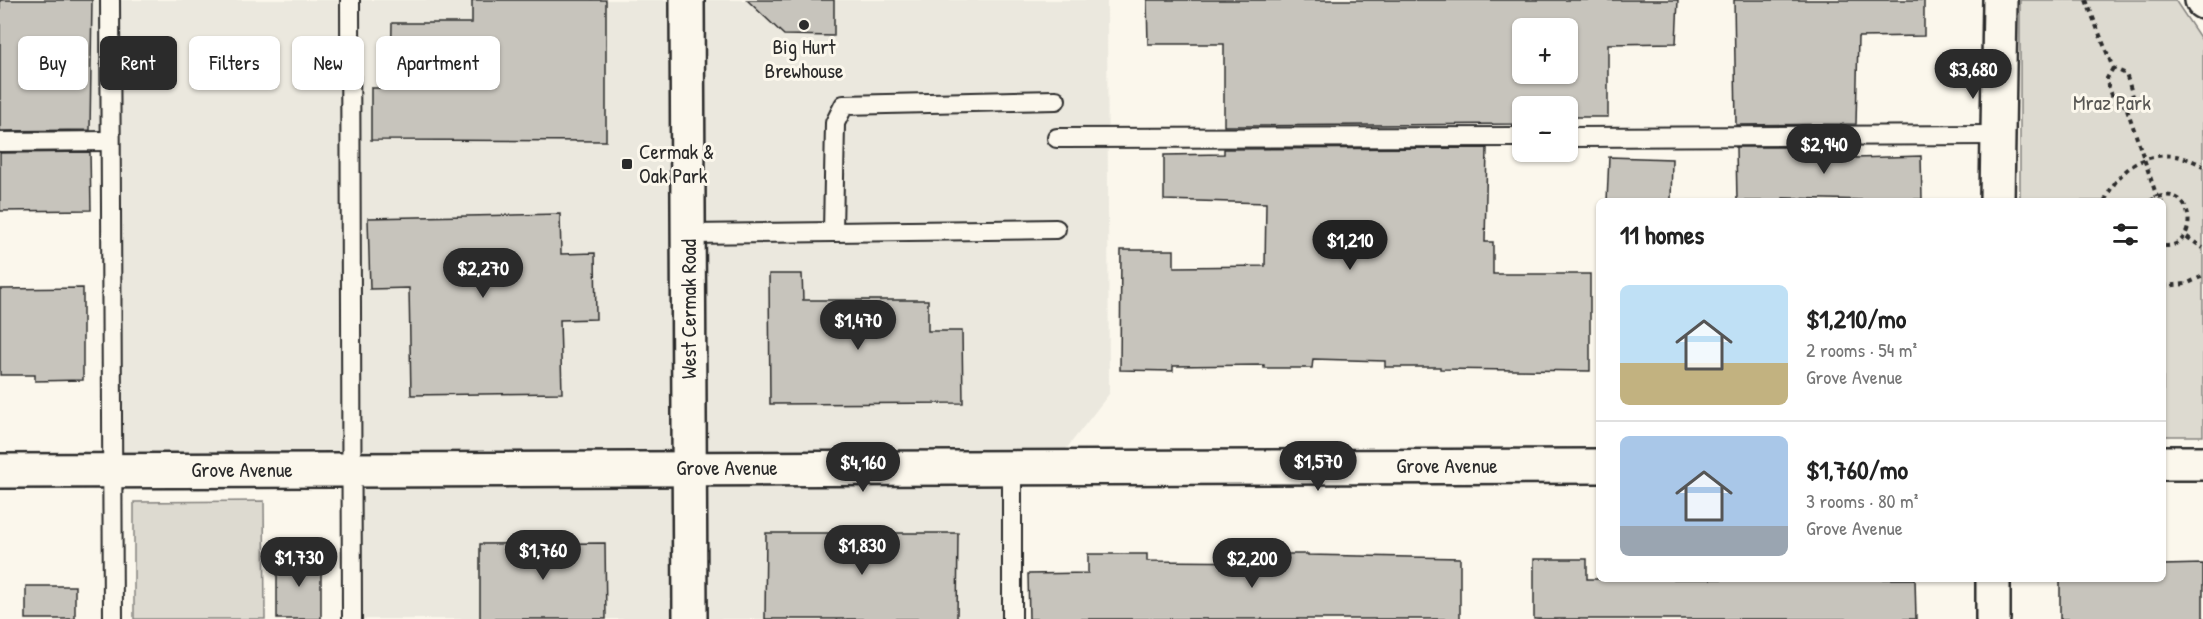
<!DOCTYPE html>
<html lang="en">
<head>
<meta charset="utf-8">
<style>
  :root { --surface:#fff; --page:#f6f6f6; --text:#222; --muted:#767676; --line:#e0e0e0; --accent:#2b2b2b }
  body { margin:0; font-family:"Patrick Hand",sans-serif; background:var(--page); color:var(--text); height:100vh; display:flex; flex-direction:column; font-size:22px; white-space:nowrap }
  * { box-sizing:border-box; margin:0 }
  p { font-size:20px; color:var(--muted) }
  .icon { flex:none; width:33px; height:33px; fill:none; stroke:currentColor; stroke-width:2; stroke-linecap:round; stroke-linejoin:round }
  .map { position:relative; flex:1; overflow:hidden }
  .drawer { position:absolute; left:1596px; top:198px; width:570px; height:384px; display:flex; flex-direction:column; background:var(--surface); border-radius:9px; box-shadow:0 2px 4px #0004 }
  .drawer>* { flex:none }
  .guide { position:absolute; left:18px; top:36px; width:570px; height:54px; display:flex; gap:12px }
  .controls { position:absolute; left:1512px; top:18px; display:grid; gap:12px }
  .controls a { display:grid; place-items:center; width:66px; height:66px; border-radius:9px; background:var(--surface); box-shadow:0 2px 4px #0004; font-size:30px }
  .price { position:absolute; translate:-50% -51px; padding:0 14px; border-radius:21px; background:var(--accent); color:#fff; font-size:20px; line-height:39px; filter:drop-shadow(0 2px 3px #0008) }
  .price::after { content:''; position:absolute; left:50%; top:36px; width:18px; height:14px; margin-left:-9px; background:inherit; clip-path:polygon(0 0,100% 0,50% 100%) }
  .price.current { background:#222; color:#fff }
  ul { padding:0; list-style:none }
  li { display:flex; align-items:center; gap:18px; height:150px; padding:0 24px }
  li+li { border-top:2px solid var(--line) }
  li span { display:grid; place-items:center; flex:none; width:168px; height:120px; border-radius:9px; color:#555 }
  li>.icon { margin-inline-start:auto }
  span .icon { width:72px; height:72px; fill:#fffc; stroke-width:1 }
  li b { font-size:26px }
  h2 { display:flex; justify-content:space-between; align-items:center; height:72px; padding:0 24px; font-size:26px }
  .tag { padding:0 21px; border-radius:9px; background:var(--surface); box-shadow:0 2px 4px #0004; font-size:21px; line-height:54px }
  .tag.current { background:var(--accent); color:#fff }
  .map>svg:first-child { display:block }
</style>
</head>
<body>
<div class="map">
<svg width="2203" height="619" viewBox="0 0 2203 619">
  <rect width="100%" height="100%" fill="#fbf7ec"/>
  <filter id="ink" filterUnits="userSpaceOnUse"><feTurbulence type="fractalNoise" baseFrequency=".0167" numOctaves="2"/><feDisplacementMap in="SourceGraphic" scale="12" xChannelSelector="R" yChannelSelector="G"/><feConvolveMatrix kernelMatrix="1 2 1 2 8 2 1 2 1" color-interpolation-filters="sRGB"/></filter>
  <g filter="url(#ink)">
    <!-- built -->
    <path fill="#ebe8de" d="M0 0H1107L1109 394 1049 471 1016 472V619H342V461L119 463 118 146H0Z"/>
    <!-- green -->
    <g fill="#dddad0" stroke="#84827e" stroke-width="1.5">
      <path d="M2020 0H2175L2203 42V436H2163V201H2020Z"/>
      <path d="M264 501 265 619H134V502Z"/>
    </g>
    <!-- building -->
    <g fill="#c7c4bc" stroke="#2b2b2b" stroke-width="1.5" fill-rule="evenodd">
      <path d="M0 0H92L90 130 0 131Z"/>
      <path d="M472 0H606V141L371 140V88H391L392 23H472Z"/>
      <path d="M747 0H834V36L784 35Z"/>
      <path d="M1147 0H1678L1676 43 1608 44V117H1568V106H1522V124L1224 126V44H1148ZM1522 28H1568V74H1522Z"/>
      <path d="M1734 0H1924V36L1858 37 1856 124 1736 125Z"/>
      <path d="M1736 147H1856V158L1921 156 1922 199 1869 200 1783 198V201H1737Z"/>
      <path d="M1487 148 1485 242H1493V274H1590V371L1440 369V367H1385V361L1313 359 1312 368H1264V365L1173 366V371L1120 370 1121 250H1174V267L1265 266 1266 203 1164 200V155L1224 154V149Z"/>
      <path d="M90 152 91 210 0 211V153Z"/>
      <path d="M1609 157 1672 159 1671 201H1607Z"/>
      <path d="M560 214 561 254 595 253 596 319 560 320 562 393 411 395 409 288 370 289 368 218Z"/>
      <path d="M769 274H802L803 300H928V331H962L963 403 770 404Z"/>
      <path d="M83 288V380L35 381V375H0V289Z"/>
      <path d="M766 533H958L957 619H765Z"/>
      <path d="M605 543 606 619H480V544Z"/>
      <path d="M1088 554H1147V561L1275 562V554H1308V555L1460 558V619H1029L1028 574 1088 573Z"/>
      <rect x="277" y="558" width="44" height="61"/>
      <path d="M1534 559H1587V579H1915L1916 619H1534Z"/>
      <path d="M2203 564V619H2060V579H2163V565Z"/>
      <rect x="26" y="586" width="49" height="33"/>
    </g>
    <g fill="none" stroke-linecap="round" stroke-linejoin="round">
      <!-- lane casing -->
      <g stroke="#2b2b2b" stroke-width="22">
        <g id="lane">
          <path d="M110 0 113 619"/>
          <path d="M350 0 352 619"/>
          <path d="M1568 137 1998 135"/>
          <path d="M1057 138 1522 137"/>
          <path d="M0 142 110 141"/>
          <path d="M833 232 835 123 844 105 1056 100"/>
          <path d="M689 234 1056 229"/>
          <path d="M1012 467V619"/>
        </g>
      </g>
      <!-- street casing -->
      <g stroke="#2b2b2b" stroke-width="38">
        <g id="street">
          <path d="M1997 201 2000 0"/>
          <path d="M2163 463H2203"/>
          <path d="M0 471 1599 466"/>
          <path d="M1993 579V619"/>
        </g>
      </g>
      <!-- secondary casing -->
      <g stroke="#2b2b2b" stroke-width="38">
        <g id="secondary">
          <path d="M687 0 690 619"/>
          <path d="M2202 0 2203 2"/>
        </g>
      </g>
      <!-- path -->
      <g stroke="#2b2b2b" stroke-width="4" stroke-dasharray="4.5 4.5" stroke-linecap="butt">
        <path d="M2086 0 2113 68 2126 74 2133 96 2126 106 2157 197"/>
        <path d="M2113 68 2106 80 2114 100 2126 106"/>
        <path d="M2105 201C2122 159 2163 143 2203 166"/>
        <path d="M2150 201C2194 175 2203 249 2163 246"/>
        <path d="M2187 237 2203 248"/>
        <path d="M2163 286 2186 284 2203 276"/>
      </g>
      <!-- lane -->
      <use href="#lane" stroke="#fbf7ec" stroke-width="18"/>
      <!-- street -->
      <use href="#street" stroke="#fbf7ec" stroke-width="33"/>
      <!-- secondary -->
      <use href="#secondary" stroke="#fbf7ec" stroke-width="33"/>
    </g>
  </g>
  <!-- markers -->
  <g fill="#2b2b2b" stroke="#fbf7ec" stroke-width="2">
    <circle cx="804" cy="25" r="6"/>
    <rect x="621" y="158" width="12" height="12" rx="3"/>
  </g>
  <g text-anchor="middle" stroke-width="6" stroke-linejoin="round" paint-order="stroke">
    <!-- poi labels -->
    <g font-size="21" fill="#2b2b2b" stroke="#fbf7ec">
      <text x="804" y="54">Big Hurt<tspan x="804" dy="24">Brewhouse</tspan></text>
      <text x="639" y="159" text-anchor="start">Cermak &amp;<tspan x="639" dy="24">Oak Park</tspan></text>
    </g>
    <!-- park labels -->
    <g font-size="21" fill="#585754" stroke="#fbf7ec">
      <text x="2112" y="110">Mraz Park</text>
    </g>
    <!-- street labels -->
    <g font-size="21" fill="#2b2b2b" stroke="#fbf7ec">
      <text transform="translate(689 309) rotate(-90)" y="7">West Cermak Road</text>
      <text x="1447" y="473">Grove Avenue</text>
      <text x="727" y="475">Grove Avenue</text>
      <text x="242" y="477">Grove Avenue</text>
    </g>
  </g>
</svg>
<div class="controls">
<a>+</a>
<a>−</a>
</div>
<b class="price" style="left:1973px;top:100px">$3,680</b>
<b class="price" style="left:1824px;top:175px">$2,940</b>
<b class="price current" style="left:1350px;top:271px">$1,210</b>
<b class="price" style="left:483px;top:299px">$2,270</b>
<b class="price" style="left:858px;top:351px">$1,470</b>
<b class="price" style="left:1318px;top:492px">$1,570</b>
<b class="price" style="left:863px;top:493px">$4,160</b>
<b class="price" style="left:862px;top:576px">$1,830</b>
<b class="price" style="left:543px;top:581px">$1,760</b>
<b class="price" style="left:299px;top:588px">$1,730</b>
<b class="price" style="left:1252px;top:589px">$2,200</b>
<div class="guide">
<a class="tag">Buy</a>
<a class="tag current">Rent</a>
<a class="tag">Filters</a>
<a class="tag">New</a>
<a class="tag">Apartment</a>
</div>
<section class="drawer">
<h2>11 homes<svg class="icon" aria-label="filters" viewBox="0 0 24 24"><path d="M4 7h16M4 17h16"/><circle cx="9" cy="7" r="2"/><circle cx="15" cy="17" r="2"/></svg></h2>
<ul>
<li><span style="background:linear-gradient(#bfe0f5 65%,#c2b280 0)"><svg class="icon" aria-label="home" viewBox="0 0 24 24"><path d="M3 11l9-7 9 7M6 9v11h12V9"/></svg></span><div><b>$1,210/mo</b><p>2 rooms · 54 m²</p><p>Grove Avenue</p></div></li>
<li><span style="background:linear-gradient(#a9c7e8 75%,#9aa5b1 0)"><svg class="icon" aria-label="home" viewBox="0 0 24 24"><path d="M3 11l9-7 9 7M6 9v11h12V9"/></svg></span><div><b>$1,760/mo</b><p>3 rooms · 80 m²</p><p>Grove Avenue</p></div></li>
</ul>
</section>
</div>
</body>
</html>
